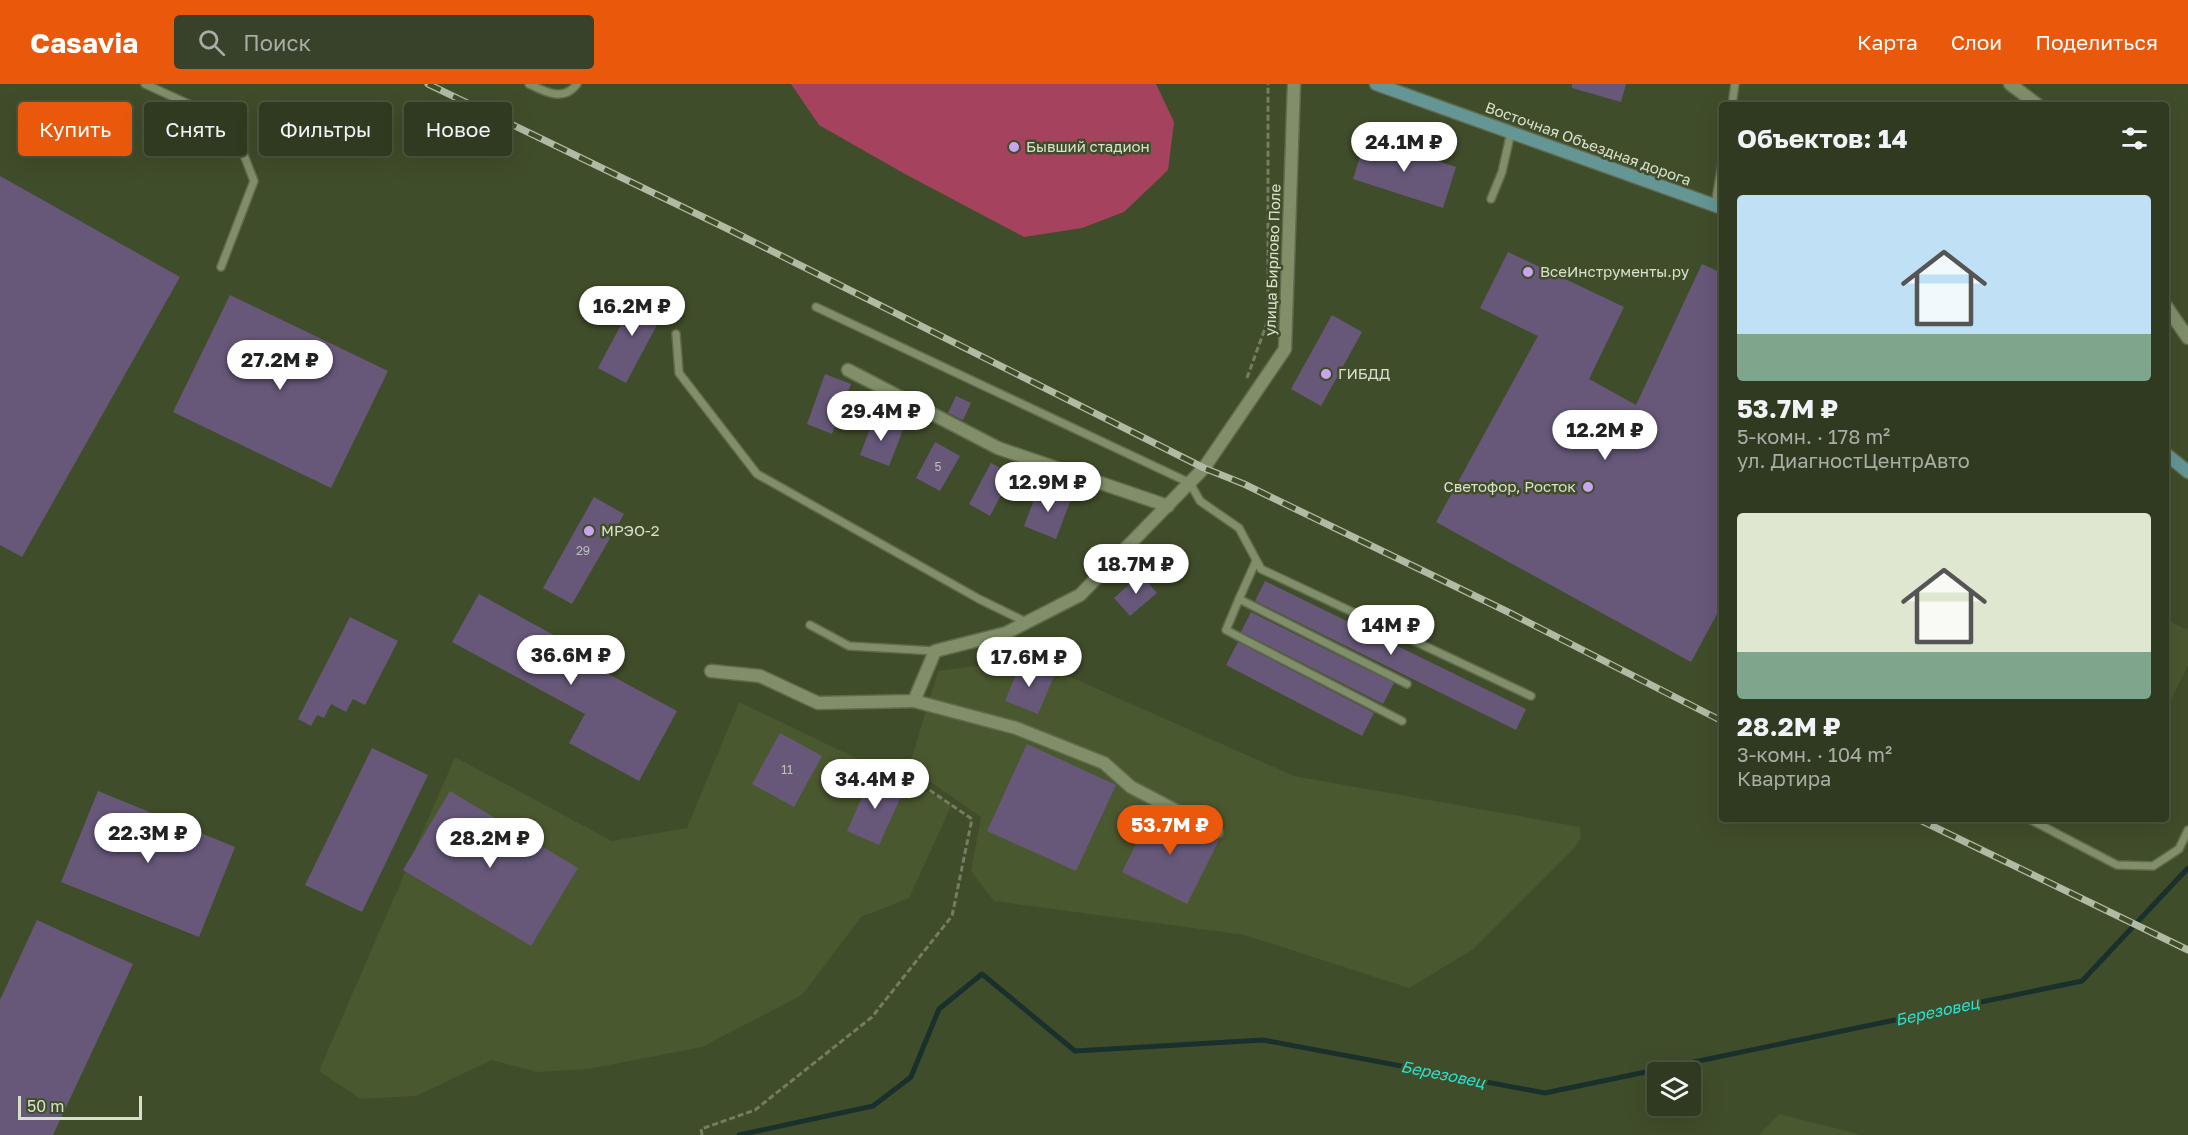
<!DOCTYPE html>
<html lang="ru">
<head>
<meta charset="utf-8">
<style>
  :root { --surface:#303a20; --page:#384129; --text:#f1f3f6; --muted:#a8ada5; --line:#4b543e; --accent:#ea580c }
  body { margin:0; font-family:"Golos Text",sans-serif; background:var(--page); color:var(--text); height:100vh; display:flex; flex-direction:column; font-size:22px; white-space:nowrap }
  * { box-sizing:border-box; margin:0 }
  p { font-size:20px; color:var(--muted) }
  .icon { flex:none; width:33px; height:33px; fill:none; stroke:currentColor; stroke-width:2; stroke-linecap:round; stroke-linejoin:round }
  .map { position:relative; flex:1; overflow:hidden }
  .sheet { position:absolute; left:1719px; top:18px; width:450px; height:720px; display:flex; flex-direction:column; background:var(--surface); border-radius:6px; box-shadow:0 6px 24px #0002,0 0 0 2px var(--line) }
  .sheet>* { flex:none }
  .guide { position:absolute; left:18px; top:18px; width:570px; height:54px; display:flex; gap:12px }
  .buttons { position:absolute; left:1647px; top:978px; display:grid; gap:12px }
  .buttons a { display:grid; place-items:center; width:54px; height:54px; border-radius:6px; background:var(--surface); box-shadow:0 6px 24px #0002,0 0 0 2px var(--line); font-size:30px }
  .scale { position:absolute; left:18px; bottom:15px; width:124px; box-sizing:border-box; padding-left:6px; border:3px solid #d8e0cc; border-top:0; font-size:16px; line-height:21px; white-space:nowrap; color:#d8e0cc; -webkit-text-stroke:4px #404d2a; paint-order:stroke }
  .price { position:absolute; translate:-50% -51px; padding:0 14px; border-radius:21px; background:#fff; color:#222; font-size:20px; line-height:39px; filter:drop-shadow(0 2px 3px #0008) }
  .price::after { content:''; position:absolute; left:50%; top:36px; width:18px; height:14px; margin-left:-9px; background:inherit; clip-path:polygon(0 0,100% 0,50% 100%) }
  .price.selected { background:var(--accent); color:#fff }
  ul { padding:0; list-style:none }
  li { display:grid; align-content:center; gap:12px; height:318px; padding:0 18px }
  li span { display:grid; place-items:center; height:186px; border-radius:6px; color:#555 }
  li>.icon { margin-inline-start:auto }
  span .icon { width:108px; height:108px; fill:#fffc; stroke-width:1 }
  li b { font-size:26px }
  h2 { display:flex; justify-content:space-between; align-items:center; height:72px; padding:0 18px; font-size:26px }
  .tag { padding:0 21px; border-radius:6px; background:var(--surface); box-shadow:0 6px 24px #0002,0 0 0 2px var(--line); font-size:21px; line-height:54px }
  .tag.selected { background:var(--accent); color:#fff }
  header { display:flex; align-items:center; gap:36px; box-sizing:border-box; height:84px; padding:0 30px; background:var(--accent); color:#fff }
  header strong { font-size:28px }
  nav { display:flex; gap:33px; margin-inline-start:auto; font-size:21px }
  .search { width:420px; height:54px; background:var(--page); display:flex; align-items:center; gap:15px; box-sizing:border-box; padding:0 21px; border-radius:6px; color:var(--muted); font-size:22px }
  .map>svg:first-child { display:block }
</style>
</head>
<body>
<header>
<strong>Casavia</strong>
<div class="search"><svg class="icon" aria-label="search" viewBox="0 0 24 24"><circle cx="10" cy="10" r="6"/><path d="M15 15l6 6"/></svg>Поиск</div>
<nav><a>Карта</a><a>Слои</a><a>Поделиться</a></nav>
</header>
<div class="map">
<svg width="2188" height="1051" viewBox="0 0 2188 1051">
  <rect width="100%" height="100%" fill="#404d2a"/>
  <!-- built -->
  <g fill="#4a582f">
    <path d="M2166 536 2188 546V581L2166 626Z"/>
    <path d="M1030 575 1294 692 1580 743 1581 754 1574 764 1472 866 1409 904 1245 851 994 817 971 787 981 733 909 683 938 587Z"/>
    <path d="M739 618 952 720 909 814 861 833 802 911 702 963 588 985 537 988 492 976 416 1012 361 1015 319 987 455 673 612 757 687 744Z"/>
    <path d="M1779 1030 1862 1051H1759Z"/>
  </g>
  <!-- green -->
  <path fill="#a5435f" d="M791 0H1156L1174 38 1168 86 1124 128 1082 144 1024 153 905 90 819 41Z"/>
  <g fill="none" stroke-linecap="round" stroke-linejoin="round">
    <!-- stream -->
    <path stroke="#1a302d" stroke-width="5" d="M739 1051 873 1022 911 993 939 925 982 890 1075 967 1263 956 1545 1009 2082 897 2188 784"/>
  </g>
  <!-- building -->
  <g fill="#67587a">
    <path d="M1572 0H1626L1621 18 1572 4Z"/>
    <path d="M1366 54 1456 83 1443 124 1353 95Z"/>
    <path d="M0 92 180 193 22 473 0 461Z"/>
    <path d="M1508 168 1624 223 1589 295 1636 321 1702 180 1722 189V521L1691 578 1436 438 1538 252 1480 224Z"/>
    <path d="M639 207 667 222 626 299 598 284Z"/>
    <path d="M230 211 388 287 331 404 173 328Z"/>
    <path d="M1332 231 1362 248 1321 322 1291 305Z"/>
    <path d="M825 290 851 300 832 350 807 340Z"/>
    <path d="M956 312 971 319 963 336 948 329Z"/>
    <path d="M874 334 903 346 889 382 860 371Z"/>
    <path d="M935 358 960 372 940 407 916 394Z"/>
    <path d="M991 379 1012 390 990 432 969 420Z"/>
    <path d="M1039 403 1071 415 1056 455 1024 442Z"/>
    <path d="M594 413 624 430 572 520 543 504Z"/>
    <path d="M1141 490 1157 509 1130 532 1114 514Z"/>
    <path d="M1265 497 1526 625 1516 646 1255 517Z"/>
    <path d="M479 510 592 572 588 579 677 627 639 697 569 659 585 630 452 558Z"/>
    <path d="M1251 528 1394 599 1383 620 1241 548Z"/>
    <path d="M350 533 398 557 365 621 353 615 346 628 331 620 324 634 317 631 311 642 298 635Z"/>
    <path d="M1238 558 1374 629 1362 652 1226 581Z"/>
    <path d="M1021 578 1054 592 1038 630 1005 617Z"/>
    <path d="M780 649 822 672 794 723 752 700Z"/>
    <path d="M1027 660 1116 701 1076 787 987 747Z"/>
    <path d="M372 664 428 691 362 828 305 801Z"/>
    <path d="M872 691 904 706 879 761 847 747Z"/>
    <path d="M98 707 235 763 199 853 61 798Z"/>
    <path d="M450 707 578 784 531 862 403 786Z"/>
    <path d="M1154 724 1213 755 1219 756 1187 820 1122 788Z"/>
    <path d="M37 836 133 880 53 1051H0V916Z"/>
  </g>
  <g fill="none" stroke-linecap="round" stroke-linejoin="round">
    <!-- service casing -->
    <g stroke="#606a4d" stroke-width="10">
      <g id="service">
        <path d="M145 0 232 40 254 97 221 183"/>
        <path d="M529 0C545 8 564 18 577 0"/>
        <path d="M1732 21 1735 0"/>
        <path d="M1491 115 1502 88 1511 48"/>
        <path d="M1715 121 1722 80"/>
        <path d="M816 223 1190 399 1200 417 1239 444 1261 485 1531 612"/>
        <path d="M676 250 679 289 757 390 979 515 1026 538"/>
        <path d="M1256 477 1239 515 1407 600"/>
        <path d="M1239 515 1226 546 1402 637"/>
        <path d="M810 541 849 562 935 567"/>
        <path d="M2029 735 2117 781 2153 782 2179 765 2188 746"/>
      </g>
    </g>
    <!-- minor casing -->
    <g stroke="#606a4d" stroke-width="15">
      <g id="minor">
        <path d="M2010 0 2038 21"/>
        <path d="M2166 222 2188 254"/>
        <path d="M848 286 998 364 1168 422"/>
        <path d="M711 587 760 592 818 619 914 617 935 567 1006 549 1080 511 1204 384 1285 265 1294 0"/>
        <path d="M914 617 1016 644 1104 679 1131 703 1217 748"/>
      </g>
    </g>
    <!-- secondary casing -->
    <g stroke="#606a4d" stroke-width="15">
      <g id="secondary">
        <path d="M1376 0 1722 124"/>
        <path d="M2166 370 2188 388"/>
      </g>
    </g>
    <!-- path -->
    <g stroke="#737e60" stroke-width="3" stroke-dasharray="6 3" stroke-linecap="butt">
      <path d="M1247 294 1268 236V0"/>
      <path d="M702 1051 701 1045 755 1026 872 933 952 832 972 735 900 686"/>
    </g>
    <!-- service -->
    <use href="#service" stroke="#808f6a" stroke-width="7"/>
    <!-- minor -->
    <use href="#minor" stroke="#808f6a" stroke-width="12"/>
    <!-- secondary -->
    <use href="#secondary" stroke="#649696" stroke-width="12"/>
    <!-- rail casing -->
    <g stroke="#b1bba3" stroke-width="7">
      <g id="rail">
        <path d="M428 0 730 146 1204 384 1244 400 1506 527 1722 637"/>
        <path d="M1918 735 2188 866"/>
      </g>
    </g>
    <!-- rail -->
    <use href="#rail" stroke="#404d2a" stroke-width="4.5" stroke-dasharray="14" stroke-linecap="butt"/>
  </g>
  <!-- markers -->
  <g fill="#c7a6ef" stroke="#404d2a" stroke-width="2">
    <circle cx="1014" cy="63" r="6"/>
    <circle cx="1528" cy="188" r="6"/>
    <circle cx="1326" cy="290" r="6"/>
    <circle cx="1588" cy="403" r="6"/>
    <circle cx="589" cy="447" r="6"/>
  </g>
  <g text-anchor="middle" stroke-width="5" stroke-linejoin="round" paint-order="stroke">
    <!-- number labels -->
    <g font-size="12" fill="#bcbeb8">
      <text x="938" y="387">5</text>
      <text x="583" y="471">29</text>
      <text x="787" y="690">11</text>
    </g>
    <!-- street labels -->
    <g font-size="15" fill="#d8e0cc" stroke="#404d2a">
      <text transform="translate(1588 60) rotate(20)" y="5">Восточная Объездная дорога</text>
      <text transform="translate(1273 176) rotate(-88)" y="5">улица Бирлово Поле</text>
    </g>
    <!-- poi labels -->
    <g font-size="15" fill="#d8e0cc" stroke="#404d2a" text-anchor="start">
      <text x="1026" y="68">Бывший стадион</text>
      <text x="1540" y="193">ВсеИнструменты.ру</text>
      <text x="1338" y="295">ГИБДД</text>
      <text x="1576" y="408" text-anchor="end">Светофор, Росток</text>
      <text x="601" y="452">МРЭО-2</text>
    </g>
    <!-- water labels -->
    <g font-size="16" font-style="italic" fill="#28e3d2" stroke="#404d2a">
      <text transform="translate(1937 927) rotate(-12)" y="6">Березовец</text>
      <text transform="translate(1443 990) rotate(11)" y="6">Березовец</text>
    </g>
  </g>
</svg>
<div class="buttons">
<a><svg class="icon" aria-label="layers" viewBox="0 0 24 24"><path d="M12 4l9 5-9 5-9-5zM3 14l9 5 9-5"/></svg></a>
</div>
<div class="scale">50 m</div>
<b class="price" style="left:1404px;top:89px">24.1M ₽</b>
<b class="price" style="left:632px;top:253px">16.2M ₽</b>
<b class="price" style="left:280px;top:307px">27.2M ₽</b>
<b class="price" style="left:881px;top:358px">29.4M ₽</b>
<b class="price" style="left:1605px;top:377px">12.2M ₽</b>
<b class="price" style="left:1048px;top:429px">12.9M ₽</b>
<b class="price" style="left:1136px;top:511px">18.7M ₽</b>
<b class="price" style="left:1391px;top:572px">14M ₽</b>
<b class="price" style="left:571px;top:602px">36.6M ₽</b>
<b class="price" style="left:1029px;top:604px">17.6M ₽</b>
<b class="price" style="left:875px;top:726px">34.4M ₽</b>
<b class="price selected" style="left:1170px;top:772px">53.7M ₽</b>
<b class="price" style="left:148px;top:780px">22.3M ₽</b>
<b class="price" style="left:490px;top:785px">28.2M ₽</b>
<div class="guide">
<a class="tag selected">Купить</a>
<a class="tag">Снять</a>
<a class="tag">Фильтры</a>
<a class="tag">Новое</a>
</div>
<section class="sheet">
<h2>Объектов: 14<svg class="icon" aria-label="filters" viewBox="0 0 24 24"><path d="M4 7h16M4 17h16"/><circle cx="9" cy="7" r="2"/><circle cx="15" cy="17" r="2"/></svg></h2>
<ul>
<li><span style="background:linear-gradient(#bfe0f5 75%,#7fa58c 0)"><svg class="icon" aria-label="home" viewBox="0 0 24 24"><path d="M3 11l9-7 9 7M6 9v11h12V9"/></svg></span><div><b>53.7M ₽</b><p>5-комн. · 178 m²</p><p>ул. ДиагностЦентрАвто</p></div></li>
<li><span style="background:linear-gradient(#dfe7d0 75%,#7fa58c 0)"><svg class="icon" aria-label="home" viewBox="0 0 24 24"><path d="M3 11l9-7 9 7M6 9v11h12V9"/></svg></span><div><b>28.2M ₽</b><p>3-комн. · 104 m²</p><p>Квартира</p></div></li>
</ul>
</section>
</div>
</body>
</html>
